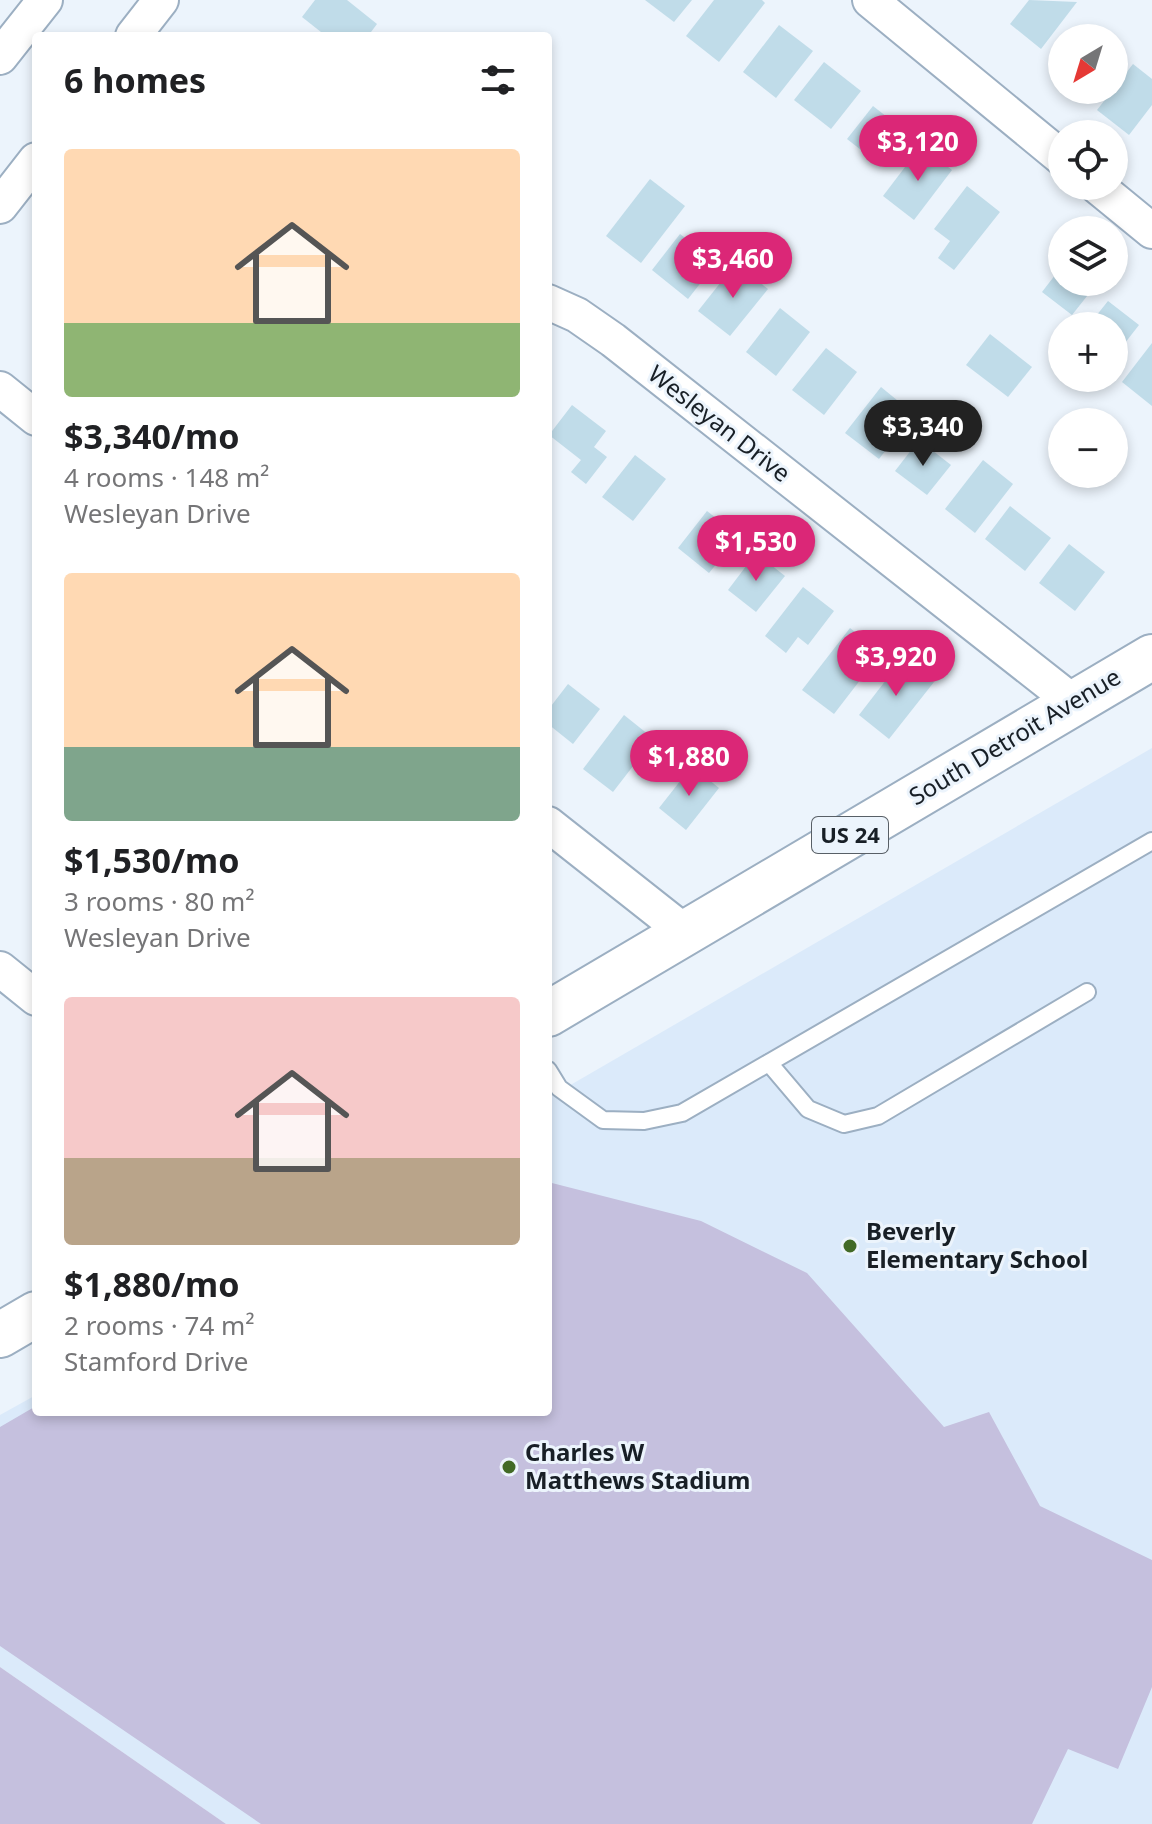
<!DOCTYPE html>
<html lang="en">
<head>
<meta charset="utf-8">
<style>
  :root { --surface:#fff; --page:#f6f6f6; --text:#202124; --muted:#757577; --accent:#db2777 }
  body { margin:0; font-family:"Noto Sans",sans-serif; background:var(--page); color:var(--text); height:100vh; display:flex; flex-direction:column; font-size:30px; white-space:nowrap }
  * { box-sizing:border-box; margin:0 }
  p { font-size:26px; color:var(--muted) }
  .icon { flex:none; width:44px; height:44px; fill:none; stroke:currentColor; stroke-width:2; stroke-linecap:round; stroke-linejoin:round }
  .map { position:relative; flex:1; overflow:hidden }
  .details { position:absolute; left:32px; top:32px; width:520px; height:1384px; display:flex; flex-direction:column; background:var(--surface); border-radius:8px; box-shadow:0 4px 12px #0003 }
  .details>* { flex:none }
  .needle { width:52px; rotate:218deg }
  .controls { position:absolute; left:1048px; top:24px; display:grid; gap:16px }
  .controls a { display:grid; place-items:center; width:80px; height:80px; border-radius:50%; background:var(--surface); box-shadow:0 4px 12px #0003; font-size:40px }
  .price { position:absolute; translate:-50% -68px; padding:0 18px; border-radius:28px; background:var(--accent); color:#fff; font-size:26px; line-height:52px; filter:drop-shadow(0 2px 4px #0008) }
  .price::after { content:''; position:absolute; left:50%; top:48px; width:24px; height:18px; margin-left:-12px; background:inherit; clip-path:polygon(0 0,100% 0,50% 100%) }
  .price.on { background:#222; color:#fff }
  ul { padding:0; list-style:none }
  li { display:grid; align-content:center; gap:16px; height:424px; padding:0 32px }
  li span { display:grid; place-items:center; height:248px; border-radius:8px; color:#555 }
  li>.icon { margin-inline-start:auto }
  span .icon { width:144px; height:144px; fill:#fffc; stroke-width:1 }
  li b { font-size:34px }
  h2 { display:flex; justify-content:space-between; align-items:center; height:96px; padding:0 32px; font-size:34px }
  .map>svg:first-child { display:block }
</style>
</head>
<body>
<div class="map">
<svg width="1152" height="1824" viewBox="0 0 1152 1824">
  <rect width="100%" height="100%" fill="#ecf4fc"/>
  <!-- built -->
  <path fill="#dbeafa" d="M1152 748V1824H226L0 1667V1415L36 1395V1412H548V1098Z"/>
  <!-- green -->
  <g fill="#c5c0de">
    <path d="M548 1182 701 1221 807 1273 944 1427 989 1412 1040 1506 1152 1560V1687L1118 1769 1068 1749 1032 1824H261L0 1646V1427L36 1406V1412H548Z"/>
    <path d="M0 1667 226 1824H0Z"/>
  </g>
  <!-- building -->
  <g fill="#c0dce9">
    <path d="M315 0H347L377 24 368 36H326L302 17Z"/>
    <path d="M645 0H692L674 22Z"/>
    <path d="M714 0H762L765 3 719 62 686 36Z"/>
    <path d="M1029 0 1077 2 1041 49 1010 24Z"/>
    <path d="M779 25 813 51 776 98 743 72Z"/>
    <path d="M1062 52V79L1049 69Z"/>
    <path d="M824 62 861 91 831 129 794 100Z"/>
    <path d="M1133 64 1152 79V105L1129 135 1097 110Z"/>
    <path d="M873 106 905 131 879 164 847 139Z"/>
    <path d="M921 146 952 170 914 220 883 196Z"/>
    <path d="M650 179 685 206 641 263 606 236Z"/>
    <path d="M967 186 1000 212 954 270 938 258 950 241 934 229Z"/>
    <path d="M680 234 717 262 688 299 652 270Z"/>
    <path d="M736 263 768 289 730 336 698 311Z"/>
    <path d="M1062 266V282H1090L1095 286 1072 315 1042 292Z"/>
    <path d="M1108 301 1139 325 1114 357V326H1088Z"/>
    <path d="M780 308 810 332 776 376 746 352Z"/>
    <path d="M990 334 1032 367 1008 397 966 365Z"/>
    <path d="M1152 343V406L1122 382Z"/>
    <path d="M826 348 857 372 824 415 792 390Z"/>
    <path d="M881 387 914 414 879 459 845 433Z"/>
    <path d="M572 405 606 431 594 447 607 457 586 484 571 472 581 460 549 435Z"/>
    <path d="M919 440 951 465 927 495 895 471Z"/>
    <path d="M635 455 666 479 633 521 602 497Z"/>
    <path d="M983 460 1013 484 975 533 945 509Z"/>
    <path d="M1010 506 1051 538 1025 571 985 539Z"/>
    <path d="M707 511 739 536 709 573 678 548Z"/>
    <path d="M1069 544 1105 572 1075 611 1039 583Z"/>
    <path d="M756 553 785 576 756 612 728 590Z"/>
    <path d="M803 587 834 611 808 645 798 637 786 653 765 636Z"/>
    <path d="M850 628 881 653 834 714 802 690Z"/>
    <path d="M903 658 934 682 889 739 859 715Z"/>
    <path d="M568 684 600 709 573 744 548 724V710Z"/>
    <path d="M624 715 654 739 613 792 583 769Z"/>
    <path d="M692 766 719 788 686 830 659 808Z"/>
  </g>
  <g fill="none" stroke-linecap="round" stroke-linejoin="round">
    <!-- service casing -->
    <g stroke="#9cafc2" stroke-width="20">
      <g id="service">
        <path d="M769 1063 808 1109 844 1124 878 1116 1087 992"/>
        <path d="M548 1070 559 1088 603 1120 644 1121 682 1113 1152 841"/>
      </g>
    </g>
    <!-- minor casing -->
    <g stroke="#9cafc2" stroke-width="38">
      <g id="minor">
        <path d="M870 0 1062 158"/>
        <path d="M133 36 161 0"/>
        <path d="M0 57 45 0"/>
        <path d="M1097 186 1152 231"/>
        <path d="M0 206 36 160"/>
        <path d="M548 302 577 315 613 340 1073 702"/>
        <path d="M0 389 36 418"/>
        <path d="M548 824 686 933"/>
        <path d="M0 969 36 998"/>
      </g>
    </g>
    <!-- primary casing -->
    <g stroke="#9cafc2" stroke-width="48">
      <g id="primary">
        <path d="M548 1014 1152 657"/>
        <path d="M0 1335 36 1314"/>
      </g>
    </g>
    <!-- service -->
    <use href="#service" stroke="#fff" stroke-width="16"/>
    <!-- minor -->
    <use href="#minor" stroke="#fff" stroke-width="34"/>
    <!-- primary -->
    <use href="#primary" stroke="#fff" stroke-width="44"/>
  </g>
  <!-- markers -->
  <g fill="#426a26" stroke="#ecf4fc" stroke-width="3">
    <circle cx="850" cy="1246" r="8"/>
    <circle cx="509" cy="1467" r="8"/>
  </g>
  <g text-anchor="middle" stroke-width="6" stroke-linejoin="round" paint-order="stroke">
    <!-- shield labels -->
    <rect fill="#ecf4fc" stroke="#585f66" stroke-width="2" x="812" y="817" width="76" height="36" rx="6"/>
    <g font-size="22" font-weight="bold" fill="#181f26">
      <text x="850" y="843">US 24</text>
    </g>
    <!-- street labels -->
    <g font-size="24" fill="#181f26" stroke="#ecf4fc">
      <text transform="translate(719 424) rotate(38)" y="8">Wesleyan Drive</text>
      <text transform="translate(1015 737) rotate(-31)" y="8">South Detroit Avenue</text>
    </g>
    <!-- poi labels -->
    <g font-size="24" font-weight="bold" fill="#181f26" stroke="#ecf4fc" text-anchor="start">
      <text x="866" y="1240">Beverly<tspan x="866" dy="28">Elementary School</tspan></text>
      <text x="525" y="1461">Charles W<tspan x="525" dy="28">Matthews Stadium</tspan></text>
    </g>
  </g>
</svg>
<div class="controls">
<a><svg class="needle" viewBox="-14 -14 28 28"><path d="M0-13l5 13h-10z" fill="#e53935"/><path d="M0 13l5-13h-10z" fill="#757577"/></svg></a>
<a><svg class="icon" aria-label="locate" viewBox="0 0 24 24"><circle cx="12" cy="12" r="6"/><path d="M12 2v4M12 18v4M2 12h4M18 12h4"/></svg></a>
<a><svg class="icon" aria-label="layers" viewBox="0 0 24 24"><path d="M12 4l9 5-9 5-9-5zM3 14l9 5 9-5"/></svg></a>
<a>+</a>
<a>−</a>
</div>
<b class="price" style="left:918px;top:183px">$3,120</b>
<b class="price" style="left:733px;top:300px">$3,460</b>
<b class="price on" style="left:923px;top:468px">$3,340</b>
<b class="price" style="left:756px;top:583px">$1,530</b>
<b class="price" style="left:896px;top:698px">$3,920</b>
<b class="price" style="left:689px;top:798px">$1,880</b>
<section class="details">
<h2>6 homes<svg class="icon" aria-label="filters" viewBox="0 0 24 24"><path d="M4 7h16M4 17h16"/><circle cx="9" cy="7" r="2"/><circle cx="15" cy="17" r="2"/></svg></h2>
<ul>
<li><span style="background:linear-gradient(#ffd9b3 70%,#8fb573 0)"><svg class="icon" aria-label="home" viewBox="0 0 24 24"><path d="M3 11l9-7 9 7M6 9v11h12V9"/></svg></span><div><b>$3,340/mo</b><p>4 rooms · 148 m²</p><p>Wesleyan Drive</p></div></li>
<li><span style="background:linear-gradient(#ffd9b3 70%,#7fa58c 0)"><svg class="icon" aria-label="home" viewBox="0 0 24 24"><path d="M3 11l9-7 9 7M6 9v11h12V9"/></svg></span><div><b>$1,530/mo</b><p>3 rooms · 80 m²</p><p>Wesleyan Drive</p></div></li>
<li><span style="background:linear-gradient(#f6c9c9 65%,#b9a48a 0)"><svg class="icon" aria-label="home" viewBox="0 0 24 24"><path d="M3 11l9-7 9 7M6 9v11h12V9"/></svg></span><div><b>$1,880/mo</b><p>2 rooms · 74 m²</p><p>Stamford Drive</p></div></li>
</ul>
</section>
</div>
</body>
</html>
